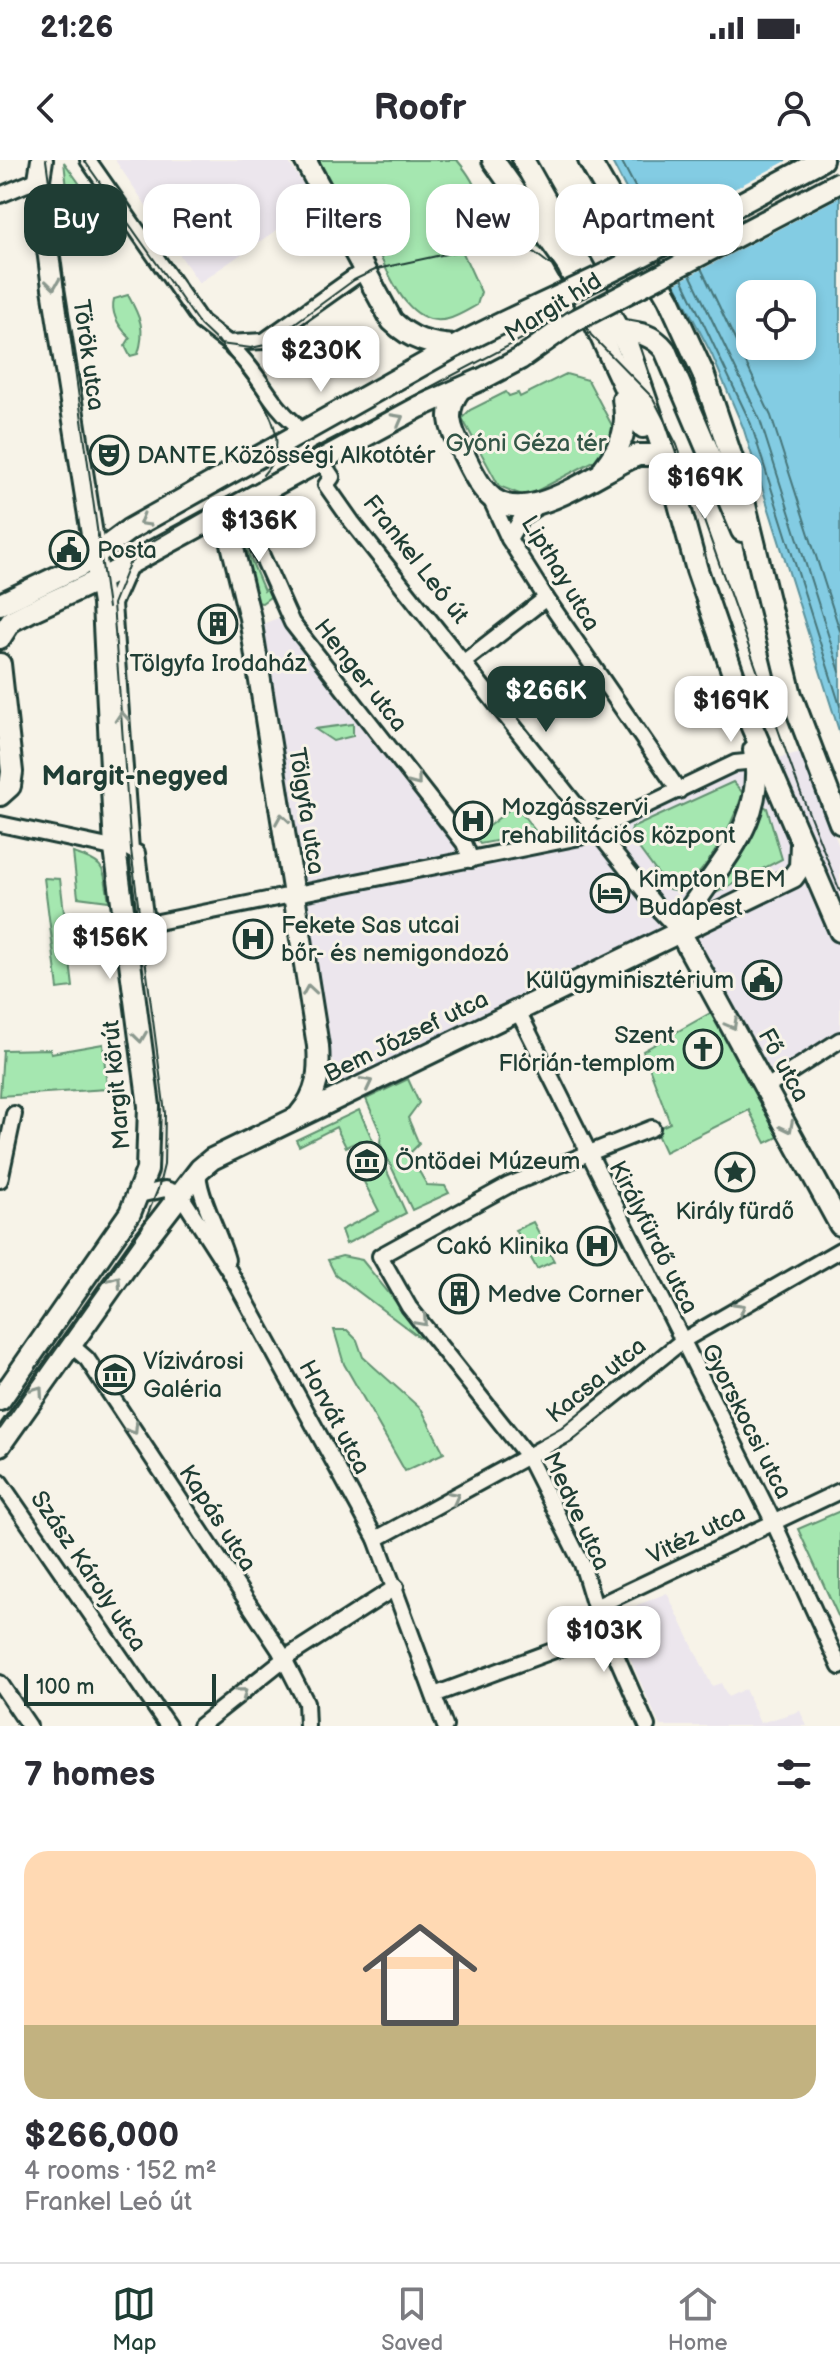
<!DOCTYPE html>
<html lang="en">
<head>
<meta charset="utf-8">
<style>
  :root { --surface:#fff; --page:#f2f2f3; --text:#2b2b33; --muted:#7c7c81; --line:#e1e1e2; --accent:#1f3d34 }
  body { margin:0; font-family:"Balsamiq Sans",sans-serif; background:var(--page); color:var(--text); height:100vh; display:flex; flex-direction:column; font-size:30px; white-space:nowrap }
  * { box-sizing:border-box; margin:0 }
  p { font-size:26px; color:var(--muted) }
  .icon { flex:none; width:44px; height:44px; fill:none; stroke:currentColor; stroke-width:2; stroke-linecap:round; stroke-linejoin:round }
  .map { position:relative; height:1566px; overflow:hidden }
  .sheet { display:flex; flex-direction:column; background:var(--surface); flex:1 }
  .sheet>* { flex:none }
  .guide { position:absolute; left:24px; top:24px; width:792px; height:72px; display:flex; gap:16px }
  .buttons { position:absolute; left:736px; top:120px; display:grid; gap:16px }
  .buttons a { display:grid; place-items:center; width:80px; height:80px; border-radius:16px; background:var(--surface); box-shadow:0 4px 12px #0003; font-size:40px }
  .scale { position:absolute; left:24px; bottom:20px; width:192px; box-sizing:border-box; padding-left:8px; border:4px solid #1f3d34; border-top:0; font-size:22px; line-height:28px; white-space:nowrap; color:#1f3d34; -webkit-text-stroke:6px #f7f3e8; paint-order:stroke }
  .price { position:absolute; translate:-50% -68px; padding:0 18px; border-radius:16px; background:#fff; color:#222; font-size:26px; line-height:52px; filter:drop-shadow(0 2px 4px #0008) }
  .price::after { content:''; position:absolute; left:50%; top:48px; width:24px; height:18px; margin-left:-12px; background:inherit; clip-path:polygon(0 0,100% 0,50% 100%) }
  .price.active { background:var(--accent); color:#fff }
  ul { padding:0; list-style:none }
  li { display:grid; align-content:center; gap:16px; height:424px; padding:0 24px }
  li span { display:grid; place-items:center; height:248px; border-radius:24px; color:#555 }
  li>.icon { margin-inline-start:auto }
  span .icon { width:144px; height:144px; fill:#fffc; stroke-width:1 }
  li b { font-size:34px }
  h2 { display:flex; justify-content:space-between; align-items:center; height:96px; padding:0 24px; font-size:34px }
  .chip { padding:0 28px; border-radius:24px; background:var(--surface); box-shadow:0 4px 12px #0003; font-size:28px; line-height:72px }
  .chip.active { background:var(--accent); color:#fff }
  .status { display:flex; justify-content:space-between; align-items:center; height:56px; padding:0 40px; background:var(--surface); direction:ltr }
  .status svg { height:22px; fill:currentColor }
  header { display:flex; justify-content:space-between; align-items:center; height:104px; padding:0 24px; background:var(--surface); font-size:36px; font-weight:700 }
  .dock { display:flex; justify-content:space-around; align-items:center; height:112px; border-top:2px solid var(--line); background:var(--surface); font-size:22px; color:var(--muted) }
  .dock a { display:grid; justify-items:center; gap:4px }
  .dock .active { color:var(--accent) }
  .map>svg:first-child { display:block }
</style>
</head>
<body>
<div class="status"><b>21:26</b><svg viewBox="0 0 49 12"><path d="M0 12V9h3v3zM5 12V6h3v6zM10 12V3h3v9zM15 12V0h3v12zM26 1h20v11H26zM47 4h2v5h-2z"/></svg></div>
<header><svg class="icon" aria-label="back" viewBox="0 0 24 24"><path d="M15 5l-7 7 7 7"/></svg>Roofr<svg class="icon" aria-label="person" viewBox="0 0 24 24"><circle cx="12" cy="8" r="4"/><path d="M4 21q1-7 8-7t8 7"/></svg></header>
<div class="map">
<svg width="840" height="1566" viewBox="0 0 840 1566">
  <rect width="100%" height="100%" fill="#f7f3e8"/>
  <filter id="ink" filterUnits="userSpaceOnUse"><feTurbulence type="fractalNoise" baseFrequency=".0125" numOctaves="2"/><feDisplacementMap in="SourceGraphic" scale="16" xChannelSelector="R" yChannelSelector="G"/><feConvolveMatrix kernelMatrix="1 2 1 2 8 2 1 2 1" color-interpolation-filters="sRGB"/></filter>
  <g filter="url(#ink)">
    <!-- built -->
    <g fill="#ece6ed">
      <path d="M115 0H287L316 43 199 123Z"/>
      <path d="M281 457 457 684 464 708 593 680 751 605 801 592 840 689V892L778 931 691 776 351 943 320 871 257 466Z"/>
      <path d="M667 1433 712 1526 721 1523 728 1537 745 1529 760 1563 800 1551 807 1566H660L611 1456Z"/>
    </g>
    <!-- green -->
    <g fill="#a5e7b0" stroke="#629272" stroke-width="2">
      <path d="M319 0H457C489 38 478 43 458 82L481 132 477 145C468 150 457 157 448 159 408 169 389 114 376 87L364 84Z"/>
      <path d="M64 2 99 51 71 62Z"/>
      <path d="M510 40 552 98C533 81 512 72 486 76L482 61 486 51Z"/>
      <path d="M128 135C140 157 146 169 138 194L130 196 125 186 130 178C120 168 110 154 114 139Z"/>
      <path d="M566 214 588 220 617 275 609 293 531 334 522 335 499 326 462 258 470 250 506 232 509 236 518 233 520 237Z"/>
      <path d="M243 381 251 382 246 388 264 431 269 426 273 435 262 443 256 442 240 384Z"/>
      <path d="M353 564V576L333 581 315 569Z"/>
      <path d="M733 622 743 633C729 672 712 703 682 731L669 729 630 676 632 668Z"/>
      <path d="M760 644 767 648 782 699 708 737Z"/>
      <path d="M515 645 537 673 480 684 475 677Z"/>
      <path d="M73 693C107 703 103 708 109 741L78 737Z"/>
      <path d="M44 718 60 719 73 827 58 829Z"/>
      <path d="M712 852 780 976 766 983 749 950 665 992 655 970 670 963 643 891Z"/>
      <path d="M103 884 107 929 0 936 3 890 50 889 51 893Z"/>
      <path d="M408 919 419 943 408 958 419 984 409 994 427 1025 445 1026 449 1033 412 1050 380 983 381 974 366 939Z"/>
      <path d="M359 950 406 1053 346 1084 341 1070 379 1051 363 1020 378 1012 361 980 346 987 336 967 299 986 296 980Z"/>
      <path d="M533 1062 554 1101 537 1109 515 1070Z"/>
      <path d="M342 1096 362 1100 422 1174 420 1178 335 1114 328 1100Z"/>
      <path d="M334 1170H347L357 1180 363 1197 422 1250 444 1293 405 1311 344 1204Z"/>
      <path d="M840 1351V1457L839 1458 798 1369Z"/>
    </g>
    <!-- water -->
    <path fill="#83cce3" stroke="#5b939d" stroke-width="2" fill-rule="evenodd" d="M611 0H840V574L743 267 712 195ZM750 134H802V186H750Z"/>
    <!-- pier -->
    <path fill="#f7f3e8" d="M788 0H840V37L672 125 647 76Z"/>
    <g fill="none" stroke-linecap="round" stroke-linejoin="round">
      <!-- shore -->
      <g stroke="#47767a" stroke-width="2">
        <path d="M621 0 659 73"/>
        <path d="M701 108 771 256 840 471"/>
        <path d="M690 114 760 260 840 512"/>
        <path d="M682 118 751 264 840 546"/>
      </g>
      <!-- street casing -->
      <g stroke="#1f3d34" stroke-width="20">
        <g id="street">
          <path d="M88 0 201 162 228 183 264 181 364 110"/>
          <path d="M0 35 39 19"/>
          <path d="M233 189C258 211 269 242 294 263"/>
          <path d="M326 308 332 317 326 325 352 362 660 751 680 772"/>
          <path d="M491 340 509 379 546 438 679 631"/>
          <path d="M231 349 254 378 292 463 464 683 471 700"/>
          <path d="M509 379 522 357 537 347"/>
          <path d="M131 403 113 444 131 690 137 693 145 755 153 763 580 677 735 603 756 601 761 605"/>
          <path d="M464 502 546 438"/>
          <path d="M0 664 122 690"/>
          <path d="M518 851 773 1361 840 1507"/>
          <path d="M767 927 840 880"/>
          <path d="M199 1011C195 1029 221 1076 227 1100"/>
          <path d="M0 1020 14 954"/>
          <path d="M139 1035 165 1029 180 1034 230 1112 376 1379 445 1566"/>
          <path d="M71 1185 87 1199 280 1491 306 1542 307 1566"/>
          <path d="M0 1322 168 1566"/>
          <path d="M376 1379 566 1275 682 1181 840 1090"/>
          <path d="M595 1447 840 1331"/>
          <path d="M0 1523 29 1566"/>
          <path d="M434 1535 606 1471"/>
          <path d="M200 1566 284 1499 396 1427"/>
          <path d="M647 1566 595 1447 582 1404 528 1297 409 1147 380 1096 509 1025 652 968"/>
        </g>
      </g>
      <!-- secondary casing -->
      <g stroke="#1f3d34" stroke-width="26">
        <g id="secondary">
          <path d="M305 0 392 161C412 180 428 184 456 186"/>
          <path d="M493 0 568 106 643 267"/>
          <path d="M523 0 628 187 669 307 697 410 749 560 840 771"/>
          <path d="M589 0 669 139 703 213 738 316 791 535 840 663"/>
          <path d="M653 90 822 0"/>
          <path d="M608 169C632 173 649 170 665 190L742 371"/>
          <path d="M460 229C444 251 449 267 462 291 469 304 476 322 487 333 522 374 600 309 638 295H655L669 307"/>
          <path d="M604 308C622 285 629 268 623 239"/>
          <path d="M231 349 230 376 250 458 318 886C320 912 318 933 300 954"/>
          <path d="M0 444 80 406 130 369 456 186"/>
          <path d="M0 478 11 461 29 452 105 417 419 247 482 219"/>
          <path d="M0 504 12 612 10 626 0 635"/>
          <path d="M680 772 840 1065"/>
          <path d="M680 772 684 759C719 701 767 664 754 590"/>
          <path d="M0 1240 130 1053 147 1010 149 946 115 689 103 444 53 128 39 19 42 0"/>
          <path d="M0 1285 143 1083 200 1009 212 999 793 717 800 707 801 684"/>
        </g>
      </g>
      <!-- street -->
      <use href="#street" stroke="#f7f3e8" stroke-width="14"/>
      <!-- secondary -->
      <use href="#secondary" stroke="#f7f3e8" stroke-width="20"/>
      <!-- tram -->
      <g stroke="#1f3d34" stroke-width="2">
        <path d="M46 0 108 448"/>
        <path d="M84 0 200 165 220 184 251 188 265 185 354 120 377 109 492 84 516 85 535 93 552 106 591 175 653 238 677 285 800 631 840 731"/>
        <path d="M218 180C241 217 304 271 263 315"/>
        <path d="M0 1269 142 1068 158 1029 164 1005 165 953 131 690 113 444 129 404 153 381 313 289 840 11"/>
      </g>
      <!-- secondary-bridge casing -->
      <g stroke="#1f3d34" stroke-width="26" stroke-linecap="butt">
        <g id="secondary-bridge">
          <path d="M456 186C520 152 588 125 653 90"/>
          <path d="M482 219 520 199 572 162 840 22"/>
        </g>
      </g>
      <!-- secondary-bridge -->
      <use href="#secondary-bridge" stroke="#f7f3e8" stroke-width="20"/>
    </g>
    <!-- one-way arrows -->
    <defs><path id="oneway-chevron" d="M-2-3.5L2.5 0L-2 3.5" fill="none" stroke-width="1.6" stroke-linecap="round" stroke-linejoin="round" transform="scale(2)"/></defs>
    <g stroke="#8b988e">
      <use href="#oneway-chevron" transform="translate(53 124) rotate(82)"/>
      <use href="#oneway-chevron" transform="translate(398 259) rotate(-29)"/>
      <use href="#oneway-chevron" transform="translate(144 361) rotate(150)"/>
      <use href="#oneway-chevron" transform="translate(122 557) rotate(-94)"/>
      <use href="#oneway-chevron" transform="translate(416 621) rotate(52)"/>
      <use href="#oneway-chevron" transform="translate(282 659) rotate(-99)"/>
      <use href="#oneway-chevron" transform="translate(309 830) rotate(-99)"/>
      <use href="#oneway-chevron" transform="translate(732 864) rotate(61)"/>
      <use href="#oneway-chevron" transform="translate(140 877) rotate(82)"/>
      <use href="#oneway-chevron" transform="translate(367 923) rotate(-27)"/>
      <use href="#oneway-chevron" transform="translate(788 967) rotate(63)"/>
      <use href="#oneway-chevron" transform="translate(116 1121) rotate(-55)"/>
      <use href="#oneway-chevron" transform="translate(740 1148) rotate(-30)"/>
      <use href="#oneway-chevron" transform="translate(422 1161) rotate(48)"/>
      <use href="#oneway-chevron" transform="translate(38 1231) rotate(-55)"/>
      <use href="#oneway-chevron" transform="translate(133 1269) rotate(57)"/>
      <use href="#oneway-chevron" transform="translate(454 1337) rotate(-28)"/>
      <use href="#oneway-chevron" transform="translate(242 1533) rotate(-38)"/>
    </g>
  </g>
  <!-- icons -->
  <defs>
    <g id="theatre-ring" transform="scale(2)"><circle r="9.5" fill="#f7f3e8" stroke="#1f3d34" stroke-width="1.5"/><path d="M-5-5.5Q0-4 5-5.5V0Q5 5 0 6Q-5 5-5 0ZM-3.3-2.5H-1v1.5H-3.3ZM1-2.5H3.3v1.5H1ZM-2.8 1Q0 5.5 2.8 1Z" fill="#1f3d34"/></g>
    <g id="civic-ring" transform="scale(2)"><circle r="9.5" fill="#f7f3e8" stroke="#1f3d34" stroke-width="1.5"/><path d="M-.6-6.5H3V-4.5H.6V-3L4-1V1h2V6H-6V1h2V-1L-.6-3ZM-1.2 2.5V6h2.4V2.5Z" fill="#1f3d34"/></g>
    <g id="building-ring" transform="scale(2)"><circle r="9.5" fill="#f7f3e8" stroke="#1f3d34" stroke-width="1.5"/><path d="M-4-6H4V6H1V3H-1V6H-4ZM-2.5-4.3h1.7v1.8h-1.7ZM.8-4.3h1.7v1.8H.8ZM-2.5-1h1.7V.8h-1.7ZM.8-1h1.7V.8H.8Z" fill="#1f3d34"/></g>
    <g id="hospital-ring" transform="scale(2)"><circle r="9.5" fill="#f7f3e8" stroke="#1f3d34" stroke-width="1.5"/><path d="M-5-5h3v3.5h4V-5h3V5h-3V1.5h-4V5h-3Z" fill="#1f3d34"/></g>
    <g id="hotel-ring" transform="scale(2)"><circle r="9.5" fill="#f7f3e8" stroke="#1f3d34" stroke-width="1.5"/><path d="M-6-4.5h1.5V1H6V5H4.5V3h-9V5H-6ZM-4 0a1.8 1.8 0 1 1 3.6 0ZM.5 0V-2.5h3Q6-2.5 6 0Z" fill="#1f3d34"/></g>
    <g id="church-ring" transform="scale(2)"><circle r="9.5" fill="#f7f3e8" stroke="#1f3d34" stroke-width="1.5"/><path d="M-1.2-6h2.4v3.5h3.3v2.4h-3.3V6h-2.4V-.1h-3.3v-2.4h3.3Z" fill="#1f3d34"/></g>
    <g id="museum-ring" transform="scale(2)"><circle r="9.5" fill="#f7f3e8" stroke="#1f3d34" stroke-width="1.5"/><path d="M0-6L6-3V-2H-6V-3ZM-5-1h2V3h-2ZM-1-1h2V3h-2ZM3-1h2V3H3ZM-6 4H6V6H-6Z" fill="#1f3d34"/></g>
    <g id="sight-ring" transform="scale(2)"><circle r="9.5" fill="#f7f3e8" stroke="#1f3d34" stroke-width="1.5"/><path d="M0-6L1.8-2.2L6-1.7L2.9 1.2L3.7 5.4L0 3.3L-3.7 5.4L-2.9 1.2L-6-1.7L-1.8-2.2Z" fill="#1f3d34"/></g>
  </defs>
  <g fill-rule="evenodd">
    <use href="#theatre-ring" x="109" y="295"/>
    <use href="#civic-ring" x="69" y="390"/>
    <use href="#building-ring" x="218" y="464"/>
    <use href="#hospital-ring" x="473" y="661"/>
    <use href="#hotel-ring" x="610" y="733"/>
    <use href="#hospital-ring" x="253" y="779"/>
    <use href="#civic-ring" x="762" y="820"/>
    <use href="#church-ring" x="703" y="889"/>
    <use href="#museum-ring" x="367" y="1001"/>
    <use href="#sight-ring" x="735" y="1012"/>
    <use href="#hospital-ring" x="597" y="1086"/>
    <use href="#building-ring" x="459" y="1134"/>
    <use href="#museum-ring" x="115" y="1215"/>
  </g>
  <g text-anchor="middle" stroke-width="6" stroke-linejoin="round" paint-order="stroke">
    <!-- street labels -->
    <g font-size="24" fill="#1f3d34" stroke="#f7f3e8">
      <text transform="translate(553 147) rotate(-32)" y="8">Margit híd</text>
      <text transform="translate(89 195) rotate(82)" y="8">Török utca</text>
      <text transform="translate(416 399) rotate(52)" y="8">Frankel Leó út</text>
      <text transform="translate(561 413) rotate(59)" y="8">Lipthay utca</text>
      <text transform="translate(361 515) rotate(52)" y="8">Henger utca</text>
      <text transform="translate(307 651) rotate(81)" y="8">Tölgyfa utca</text>
      <text transform="translate(406 876) rotate(-26)" y="8">Bem József utca</text>
      <text transform="translate(784 905) rotate(61)" y="8">Fő utca</text>
      <text transform="translate(116 925) rotate(-95)" y="8">Margit körút</text>
      <text transform="translate(654 1077) rotate(63)" y="8">Királyfürdő utca</text>
      <text transform="translate(596 1220) rotate(-39)" y="8">Kacsa utca</text>
      <text transform="translate(335 1257) rotate(62)" y="8">Horvát utca</text>
      <text transform="translate(747 1261) rotate(63)" y="8">Gyorskocsi utca</text>
      <text transform="translate(577 1351) rotate(65)" y="8">Medve utca</text>
      <text transform="translate(218 1358) rotate(57)" y="8">Kapás utca</text>
      <text transform="translate(696 1374) rotate(-26)" y="8">Vitéz utca</text>
      <text transform="translate(89 1411) rotate(56)" y="8">Szász Károly utca</text>
    </g>
    <!-- park labels -->
    <g font-size="24" fill="#335647" stroke="#f7f3e8">
      <text x="526" y="291">Gyóni Géza tér</text>
    </g>
    <!-- poi labels -->
    <g font-size="24" fill="#1f3d34" stroke="#f7f3e8" text-anchor="start">
      <text x="137" y="303">DANTE Közösségi Alkotótér</text>
      <text x="97" y="398">Posta</text>
      <text x="218" y="511" text-anchor="middle">Tölgyfa Irodaház</text>
      <text x="501" y="655">Mozgásszervi<tspan x="501" dy="28">rehabilitációs központ</tspan></text>
      <text x="638" y="727">Kimpton BEM<tspan x="638" dy="28">Budapest</tspan></text>
      <text x="281" y="773">Fekete Sas utcai<tspan x="281" dy="28">bőr- és nemigondozó</tspan></text>
      <text x="734" y="828" text-anchor="end">Külügyminisztérium</text>
      <text x="675" y="883" text-anchor="end">Szent<tspan x="675" dy="28">Flórián-templom</tspan></text>
      <text x="395" y="1009">Öntödei Múzeum</text>
      <text x="735" y="1059" text-anchor="middle">Király fürdő</text>
      <text x="569" y="1094" text-anchor="end">Cakó Klinika</text>
      <text x="487" y="1142">Medve Corner</text>
      <text x="143" y="1209">Vízivárosi<tspan x="143" dy="28">Galéria</tspan></text>
    </g>
    <!-- quarter labels -->
    <g font-size="28" font-weight="bold" fill="#1f3d34" stroke="#f7f3e8">
      <text x="135" y="625">Margit-negyed</text>
    </g>
  </g>
</svg>
<div class="buttons">
<a><svg class="icon" aria-label="locate" viewBox="0 0 24 24"><circle cx="12" cy="12" r="6"/><path d="M12 2v4M12 18v4M2 12h4M18 12h4"/></svg></a>
</div>
<div class="scale">100 m</div>
<b class="price" style="left:321px;top:234px">$230K</b>
<b class="price" style="left:705px;top:361px">$169K</b>
<b class="price" style="left:259px;top:404px">$136K</b>
<b class="price active" style="left:546px;top:574px">$266K</b>
<b class="price" style="left:731px;top:584px">$169K</b>
<b class="price" style="left:110px;top:821px">$156K</b>
<b class="price" style="left:604px;top:1514px">$103K</b>
<div class="guide">
<a class="chip active">Buy</a>
<a class="chip">Rent</a>
<a class="chip">Filters</a>
<a class="chip">New</a>
<a class="chip">Apartment</a>
</div>
</div>
<section class="sheet">
<h2>7 homes<svg class="icon" aria-label="filters" viewBox="0 0 24 24"><path d="M4 7h16M4 17h16"/><circle cx="9" cy="7" r="2"/><circle cx="15" cy="17" r="2"/></svg></h2>
<ul>
<li><span style="background:linear-gradient(#ffd9b3 70%,#c2b280 0)"><svg class="icon" aria-label="home" viewBox="0 0 24 24"><path d="M3 11l9-7 9 7M6 9v11h12V9"/></svg></span><div><b>$266,000</b><p>4 rooms · 152 m²</p><p>Frankel Leó út</p></div></li>
</ul>
</section>
<nav class="dock">
<a class="active"><svg class="icon" aria-label="map" viewBox="0 0 24 24"><path d="M3 6l6-2 6 2 6-2v14l-6 2-6-2-6 2zM9 4v14M15 6v14"/></svg>Map</a>
<a><svg class="icon" aria-label="saved" viewBox="0 0 24 24"><path d="M7 4h10v16l-5-4-5 4z"/></svg>Saved</a>
<a><svg class="icon" aria-label="home" viewBox="0 0 24 24"><path d="M3 11l9-7 9 7M6 9v11h12V9"/></svg>Home</a>
</nav>
</body>
</html>
